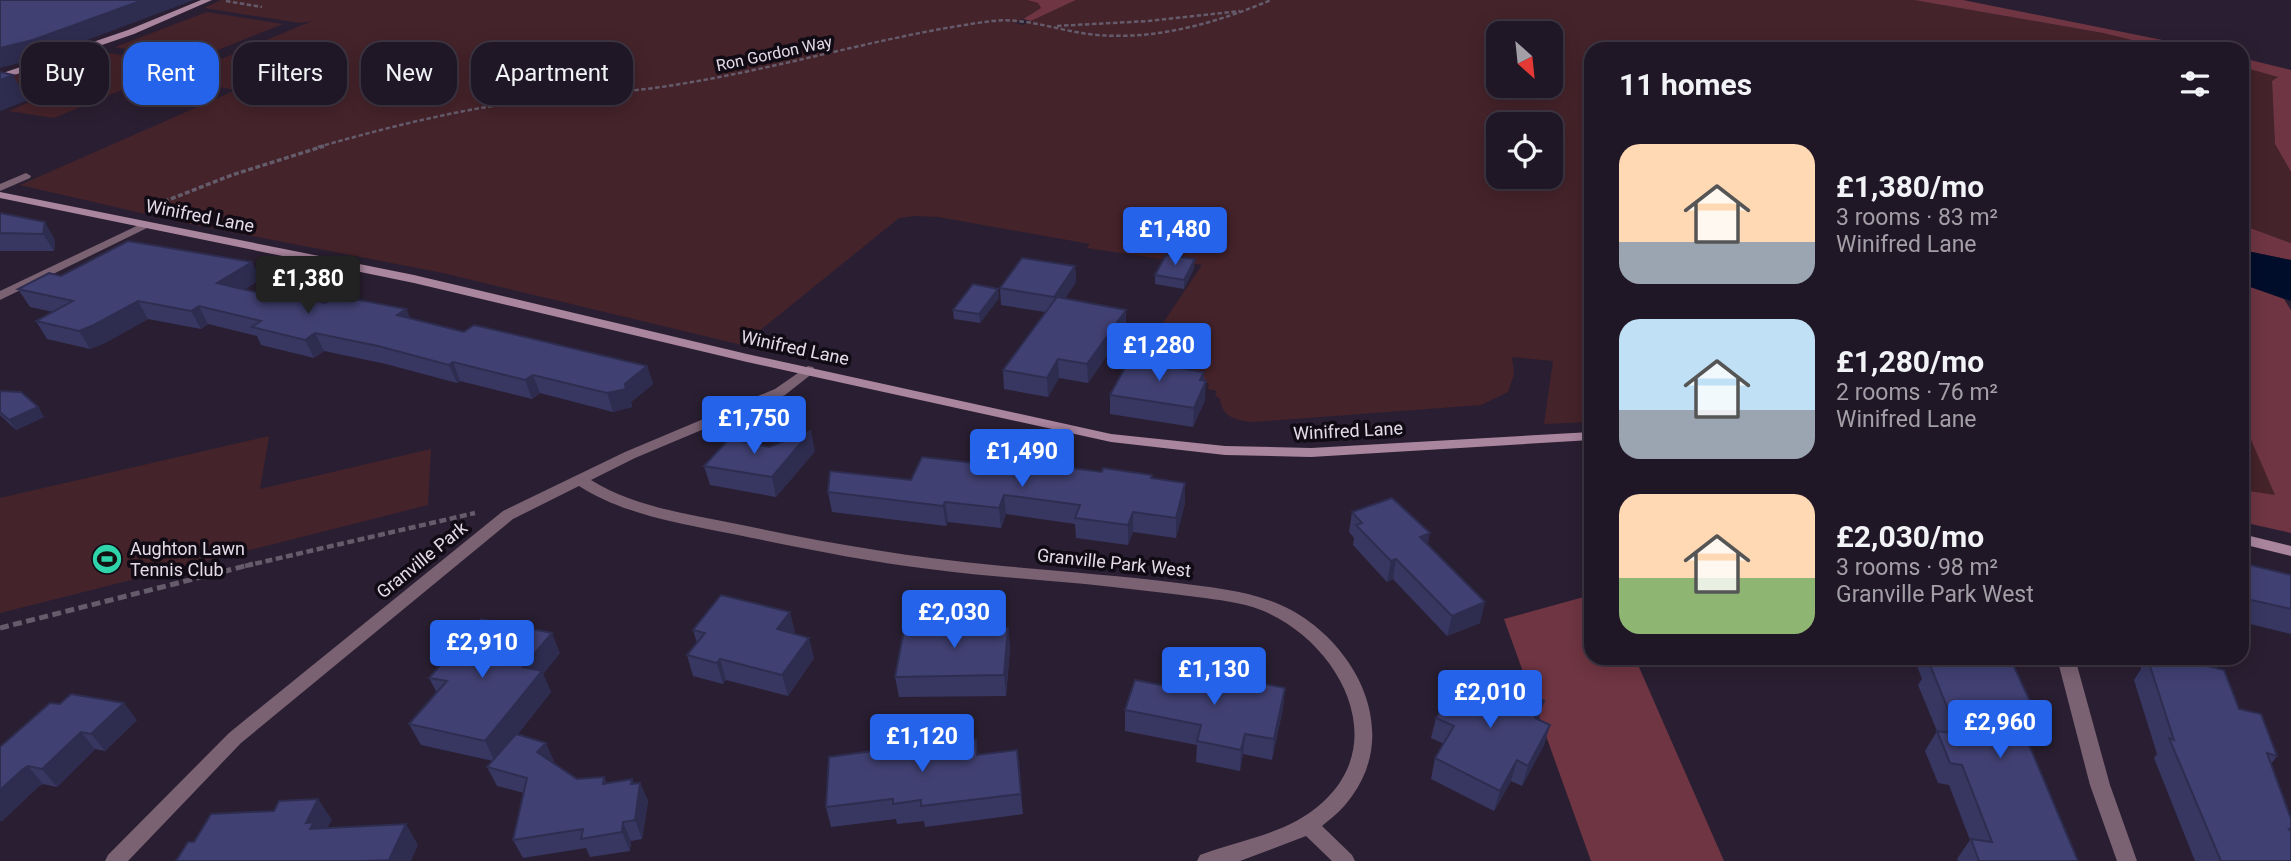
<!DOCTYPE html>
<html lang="en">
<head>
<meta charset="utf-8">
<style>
  :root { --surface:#201726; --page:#2d2432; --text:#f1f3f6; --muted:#a29fa7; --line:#3d3643; --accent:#2563eb }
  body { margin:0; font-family:Roboto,sans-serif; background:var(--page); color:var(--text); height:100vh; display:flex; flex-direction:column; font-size:26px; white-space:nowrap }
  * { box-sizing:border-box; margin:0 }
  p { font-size:23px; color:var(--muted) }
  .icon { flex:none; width:38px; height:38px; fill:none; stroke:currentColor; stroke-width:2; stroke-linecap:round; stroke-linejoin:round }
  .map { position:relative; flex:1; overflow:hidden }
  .details { position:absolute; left:1584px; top:42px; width:665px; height:623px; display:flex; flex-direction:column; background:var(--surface); border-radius:21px; box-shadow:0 4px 18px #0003,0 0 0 2px var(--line) }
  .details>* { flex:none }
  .guide { position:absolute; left:21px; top:42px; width:665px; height:63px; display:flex; gap:14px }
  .needle { width:46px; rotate:153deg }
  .buttons { position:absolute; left:1486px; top:21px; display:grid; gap:14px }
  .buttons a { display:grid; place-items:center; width:77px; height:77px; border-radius:14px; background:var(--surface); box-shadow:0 4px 18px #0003,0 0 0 2px var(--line); font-size:35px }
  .price { position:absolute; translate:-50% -60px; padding:0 16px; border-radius:7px; background:var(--accent); color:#fff; font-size:23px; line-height:46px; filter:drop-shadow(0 2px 4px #0008) }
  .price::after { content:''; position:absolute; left:50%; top:42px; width:21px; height:16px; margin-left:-10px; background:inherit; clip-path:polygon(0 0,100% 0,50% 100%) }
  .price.selected { background:#222; color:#fff }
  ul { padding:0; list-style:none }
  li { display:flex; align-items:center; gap:21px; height:175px; padding:0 35px }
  li span { display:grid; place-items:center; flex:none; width:196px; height:140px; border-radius:21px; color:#555 }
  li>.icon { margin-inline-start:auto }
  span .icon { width:84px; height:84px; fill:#fffc; stroke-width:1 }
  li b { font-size:30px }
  h2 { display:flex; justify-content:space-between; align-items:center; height:84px; padding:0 35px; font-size:30px }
  .tag { padding:0 24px; border-radius:21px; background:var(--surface); box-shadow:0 4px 18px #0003,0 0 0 2px var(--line); font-size:24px; line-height:63px }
  .tag.selected { background:var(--accent); color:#fff }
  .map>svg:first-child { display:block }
</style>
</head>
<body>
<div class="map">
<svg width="2291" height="861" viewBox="0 0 2291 861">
  <rect width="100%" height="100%" fill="#2a1f32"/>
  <!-- green -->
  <g fill="#45232a" fill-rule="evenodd">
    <path d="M221 0H1027L1038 3 1041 8 1015 23 1023 25 1076 0H1914L2103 33 2169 49H1591V422L1544 424 1553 361 1512 357 1514 374 1508 392 1481 405 1253 422C1237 421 1222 417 1220 399L1215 395 1217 391 1208 389 1209 383 1161 378 1186 329 1161 326 1202 265 1087 248 1090 244 938 217 915 216 899 218 742 345 443 273 180 222 20 185 236 90 156 76 54 118 9 111 36 99 3 93 0 81 91 50 192 67 195 70 312 21 300 23 204 8ZM1498 33H1550V86H1498ZM1498 124H1550V177H1498Z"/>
    <path d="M207 12 283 24 193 60 115 47Z"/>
    <path d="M2242 67 2279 77 2272 81 2275 144 2291 172V243L2242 225Z"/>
    <path d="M2242 419 2276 496 2242 490Z"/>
    <path d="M269 436 260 489 431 449 428 505 0 613V498Z"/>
  </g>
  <!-- forest -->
  <g fill="#6f3542">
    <path d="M1027 0H1076L1031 21 1023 19 1041 8 1038 3Z"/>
    <path d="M1914 0H1963L2207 49H2169L2103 33Z"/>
    <path d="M2242 58 2291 70V172L2275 144 2272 81 2278 77 2242 67Z"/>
    <path d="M2242 225 2291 243V260L2242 250Z"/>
    <path d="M2242 284 2284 299 2291 310V533L2242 522V490L2275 495 2242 419Z"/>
    <path d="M1591 595V658H1635L1724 861H1591L1504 619Z"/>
  </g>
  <!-- water -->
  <path fill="#000d2a" d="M2242 250 2291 260V301L2242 284Z"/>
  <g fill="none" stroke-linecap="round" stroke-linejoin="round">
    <!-- path-far3 -->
    <g stroke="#645b6b" stroke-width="2.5" stroke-dasharray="4.5 2.5" stroke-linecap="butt">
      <path d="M226 1 262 7"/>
      <path d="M1057 26 1148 21 1240 11"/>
      <path d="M318 147C382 129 447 112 513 103 573 95 633 93 692 82 793 65 891 34 992 21 1028 17 1061 32 1097 35 1157 40 1216 23 1271 0"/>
    </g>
    <!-- path-far2 -->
    <path stroke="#645b6b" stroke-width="3.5" stroke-dasharray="5 2.5" stroke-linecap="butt" d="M150 207 232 175 324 146"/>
    <!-- path-far1 -->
    <path stroke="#645b6b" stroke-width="4.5" stroke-dasharray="7 3.5" stroke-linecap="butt" d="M245 566 475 513"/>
    <!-- path -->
    <path stroke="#645b6b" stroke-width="5" stroke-dasharray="9 4.5" stroke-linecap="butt" d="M0 628 253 564"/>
    <!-- lane -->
    <path fill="#7a6272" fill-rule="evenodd" d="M26 173 31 176 30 178 0 191V184Z"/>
    <!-- street -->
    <g fill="#7a6272" fill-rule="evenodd">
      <path d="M145 222 149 223V227L0 300V291Z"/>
      <path d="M808 366 813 367 815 370 813 373 785 395 635 458 591 480C634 507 688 514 737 524 822 542 907 557 993 565 1055 571 1116 575 1178 583 1209 587 1241 590 1271 601 1346 628 1405 723 1352 796 1344 808 1333 817 1322 826L1352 855 1355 861H1332L1306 836 1240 861H1197L1200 855C1243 839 1288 834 1323 802 1393 738 1335 639 1261 610 1241 602 1218 600 1197 597 1160 592 1122 588 1085 584 1033 579 981 576 929 569 865 561 801 548 738 535 684 524 626 516 579 486L513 519 241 743 128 861H105L108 855 229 733 503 511 625 452 775 389Z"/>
      <path d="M2057 658H2075L2110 785 2137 861H2117L2090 785Z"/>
    </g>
    <!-- secondary -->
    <g fill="#aa859e" fill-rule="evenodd">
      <path d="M201 0H212L134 34 0 80V74L128 30Z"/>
      <path d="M0 192 414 275 747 354 1111 434 1225 446 1311 448 1591 432V440L1311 457 1225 455 1111 442 747 362 414 283 0 198Z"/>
      <path d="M2242 534 2291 546V556L2242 544Z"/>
    </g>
  </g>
  <!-- wall -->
  <g fill="#383762">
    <path d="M0 213 55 240 54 251H0Z"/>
    <path d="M252 262 261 279 245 289 280 298 325 303 406 309 410 318 464 332 647 366 653 384 631 402 632 407 613 412 540 393 532 399 460 381 457 383 386 364 324 351 314 358 261 345 257 336 208 324 201 329 148 319 105 343 90 349 47 339 36 321 53 312 30 307 18 289Z"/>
    <path d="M1075 266 1076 282 1065 298 1126 328 1088 383 1059 378 1048 397 1004 389 1003 370 1045 312 1001 305 1000 288Z"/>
    <path d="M1194 268 1184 289 1155 284V275Z"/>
    <path d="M998 289 999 298 980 323 954 319 953 310Z"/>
    <path d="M1157 357V365L1204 372 1205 400 1193 427 1110 414V395Z"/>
    <path d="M0 391 38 407 44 417 16 430 0 415Z"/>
    <path d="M769 447 815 451 776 497 710 485 704 466Z"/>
    <path d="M1102 472 1152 475V479L1185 483V503L1176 538 1133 532 1128 545 1076 538 1075 524 1006 514 1001 528 948 522 946 526 832 512 828 492 911 480Z"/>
    <path d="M1352 512 1428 545 1480 623 1447 636 1393 579 1387 582 1353 545 1354 538 1349 532Z"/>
    <path d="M2242 563 2291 575V634L2242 622Z"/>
    <path d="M986 628H1008L1010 648 1006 696 899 697 895 677Z"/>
    <path d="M693 630 795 632 794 634 814 658 788 696 726 680 723 684 693 676 687 655 697 643Z"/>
    <path d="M560 653 543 674 551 692 517 735 554 761 553 763 577 779 604 777 606 783 632 779 634 783H640L648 801 642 839 631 841 630 851 590 857 586 848 523 858 513 840 524 793 497 786 487 767 493 761 421 745 409 724 437 693 429 678Z"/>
    <path d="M1914 658H2010L2035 712 2030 719 2032 723 2024 734 2078 861H1958L1957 859 1970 840 1949 785 1938 783 1925 751 1937 731 1918 685 1922 679Z"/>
    <path d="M2138 658H2193L2195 663 2239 709 2277 756 2271 764 2291 819V861H2195L2154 758 2157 754 2134 680 2141 669Z"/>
    <path d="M1285 688 1283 708 1272 760 1243 754 1240 771 1196 762 1197 745 1125 731V710L1182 689Z"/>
    <path d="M1436 718 1538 719 1550 725 1544 745 1522 786 1511 781 1494 811 1431 779 1435 758 1444 744 1431 738Z"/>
    <path d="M137 720 105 751 95 749 57 787 43 784 39 786 2 821H0V747Z"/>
    <path d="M921 745 978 755 1017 750 1023 814 925 827 924 821 897 824 896 819 831 827 826 807Z"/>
  </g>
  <!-- shaded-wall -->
  <g fill="#2e2d50">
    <path d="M144 0H194L42 57 0 68V48Z"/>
    <path d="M13 75 28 100 0 111V80Z"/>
    <path d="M45 222 55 240 54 251 43 234Z"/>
    <path d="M1195 259 1194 268 1184 289V280Z"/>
    <path d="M252 262 261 279 226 300 217 283Z"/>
    <path d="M1075 266 1076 282 1055 314 1054 297Z"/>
    <path d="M998 289 999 298 980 323 979 314Z"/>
    <path d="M138 301 148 319 105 343 90 349 79 331Z"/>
    <path d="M199 306 208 324 201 329 191 311Z"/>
    <path d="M406 309 414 327 397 315Z"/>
    <path d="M1126 310V328L1088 383 1087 364Z"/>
    <path d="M315 333 324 351 314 358 305 340Z"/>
    <path d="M1058 359 1059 378 1048 397 1047 378Z"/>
    <path d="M453 362 460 381 457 383 449 365Z"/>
    <path d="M647 366 653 384 631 402 632 407 613 412 607 393 625 384Z"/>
    <path d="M1204 372 1203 387 1206 381 1205 400 1193 427 1194 408 1200 380Z"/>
    <path d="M533 375 540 393 532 399 525 380Z"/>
    <path d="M38 407 44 417 16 430 9 420Z"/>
    <path d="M811 431 815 451 776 497 772 477Z"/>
    <path d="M1185 483V503L1176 538V518Z"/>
    <path d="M1004 495 1006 514 1001 528 999 508Z"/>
    <path d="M945 502 948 522 946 526 943 506Z"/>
    <path d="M1133 512V532L1128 545V525Z"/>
    <path d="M1430 533 1426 553 1420 537Z"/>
    <path d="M1396 559 1393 579 1387 582 1391 561Z"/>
    <path d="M1485 602 1480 623 1447 636 1452 616Z"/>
    <path d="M790 612 795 632 782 650 777 629Z"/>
    <path d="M1008 628 1010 648 1006 696 1004 675Z"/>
    <path d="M552 633 560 653 543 674 551 692 495 762 485 741 523 667Z"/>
    <path d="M809 638 814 658 788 696 782 675Z"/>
    <path d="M720 659 726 680 723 684 717 663Z"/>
    <path d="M1285 688 1283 708 1272 760 1274 739Z"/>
    <path d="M1544 701 1538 721 1535 718Z"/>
    <path d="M124 703 137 720 105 751 91 734Z"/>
    <path d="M1550 725 1544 745 1522 786 1528 766Z"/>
    <path d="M81 732 95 749 57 787 42 769Z"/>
    <path d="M1245 734 1243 754 1240 771 1241 750Z"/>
    <path d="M546 743 554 761 546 771 537 752Z"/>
    <path d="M1517 760 1511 781 1494 811 1500 791Z"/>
    <path d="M28 766 43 784 39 786 2 821H0V790L23 769Z"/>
    <path d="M632 779 638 795 640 783 648 801 642 839 635 820 631 784Z"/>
    <path d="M318 799 332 820 323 836 324 849 306 823Z"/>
    <path d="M623 822 631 841 630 851 622 832Z"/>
    <path d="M406 824 418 845 411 861H390L389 860Z"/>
  </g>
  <!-- building -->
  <g fill="#414072" stroke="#2e2d50" stroke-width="2">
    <path d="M0 0H143L33 40 0 48Z"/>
    <path d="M0 72 13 75 0 80Z"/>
    <path d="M0 213 45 222 43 234 0 233Z"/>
    <path d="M128 241 252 262 217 283 280 298 286 294 325 303 338 296 406 309 397 315 464 332 474 325 647 366 625 384 626 389 607 393 533 375 525 380 453 362 449 365 378 346 315 333 305 340 252 327 261 321 199 306 191 311 138 301 94 325 79 331 36 321 73 301 18 289 49 273 61 276Z"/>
    <path d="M1166 255 1195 259 1184 280 1155 275Z"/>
    <path d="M1022 258 1075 266 1054 297 1000 288Z"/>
    <path d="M973 284 998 289 979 314 953 310Z"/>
    <path d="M1057 297 1126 310 1087 364 1058 359 1047 378 1003 370Z"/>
    <path d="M1133 353 1157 357 1153 364 1204 372 1200 380 1206 381 1194 408 1110 395Z"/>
    <path d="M0 391 21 392 38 407 9 420 0 412Z"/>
    <path d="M811 431 772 477 704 466 729 439 769 447Z"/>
    <path d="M922 457 1053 472 1055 466 1102 472 1103 468 1152 475 1151 478 1185 483 1176 518 1133 512 1128 525 1075 518 1080 505 1004 495 999 508 945 502 943 506 828 492 830 471 911 480Z"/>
    <path d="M1392 498 1430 533 1420 537 1485 602 1452 616 1396 559 1391 561 1356 525 1362 523 1352 512Z"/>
    <path d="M2242 563 2291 575V609L2242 598Z"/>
    <path d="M721 595 790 612 777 629 809 638 782 675 720 659 717 663 687 655 705 633 693 630Z"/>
    <path d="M985 615 984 628H1008L1004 675 895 677 904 630 951 629 953 616Z"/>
    <path d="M481 619 552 633 523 667 542 671 485 741 409 724 447 681 429 678Z"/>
    <path d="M1933 658H2010L2035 712 2027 711 2032 723 2019 721 2078 861H1979L1971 839 1992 842 1962 765 1950 763 1937 731 1958 734 1930 665 1937 666Z"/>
    <path d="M2154 658H2193L2195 663 2224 670 2239 709 2261 714 2277 756 2267 753 2291 819V829H2289L2291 832V861H2221L2169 738 2174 740 2148 660 2155 662Z"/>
    <path d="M1188 669 1285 688 1274 739 1245 734 1241 750 1197 741 1201 725 1125 710 1135 680 1182 689Z"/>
    <path d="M1465 671 1515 695 1518 689 1544 701 1535 718 1550 725 1528 766 1517 760 1500 791 1435 758 1454 726 1436 718Z"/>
    <path d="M71 694 124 703 91 734 81 732 42 769 28 766 23 769 0 790V747L50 703 60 704Z"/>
    <path d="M900 732 910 734 921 745 976 739 977 755 1017 750 1021 794 921 806V800L893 804V799L826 807 829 757 880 750 889 737Z"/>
    <path d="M516 734 546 743 537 752 577 779 604 777 603 784 632 779 631 784 640 783 635 820 623 822 622 832 581 839 583 829 513 840 527 778 487 767Z"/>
    <path d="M318 799 306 823 314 822 310 829 406 824 389 860 363 861H176L188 842H194L211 814 274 811 279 801Z"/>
  </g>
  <!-- icons -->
  <defs>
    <g id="stadium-disc" transform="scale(1.575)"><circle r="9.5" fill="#30d4aa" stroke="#100b14"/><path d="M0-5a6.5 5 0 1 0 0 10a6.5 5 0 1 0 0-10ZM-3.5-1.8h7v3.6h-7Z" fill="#111"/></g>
  </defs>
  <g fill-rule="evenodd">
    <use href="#stadium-disc" x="107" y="559"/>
  </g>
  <g text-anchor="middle" stroke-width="7" stroke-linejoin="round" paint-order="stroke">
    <!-- far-street labels -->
    <g font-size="16" fill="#e3dce8" stroke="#100b14">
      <text transform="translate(774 53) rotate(-12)" y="6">Ron Gordon Way</text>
    </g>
    <!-- street labels -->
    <g font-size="18" fill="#e3dce8" stroke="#100b14">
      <text transform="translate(200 216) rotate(11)" y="6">Winifred Lane</text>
      <text transform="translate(795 348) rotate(12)" y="6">Winifred Lane</text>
      <text transform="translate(1348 431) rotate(-3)" y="6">Winifred Lane</text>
      <text transform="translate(422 560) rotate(-39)" y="6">Granville Park</text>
      <text transform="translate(1114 563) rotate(6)" y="6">Granville Park West</text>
    </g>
    <!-- poi labels -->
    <g font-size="18" fill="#e3dce8" stroke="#100b14" text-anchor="start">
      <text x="130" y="555">Aughton Lawn<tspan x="130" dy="21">Tennis Club</tspan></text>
    </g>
  </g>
</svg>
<div class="buttons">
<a><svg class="needle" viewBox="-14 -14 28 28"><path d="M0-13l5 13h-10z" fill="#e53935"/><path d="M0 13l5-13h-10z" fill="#a29fa7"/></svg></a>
<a><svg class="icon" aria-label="locate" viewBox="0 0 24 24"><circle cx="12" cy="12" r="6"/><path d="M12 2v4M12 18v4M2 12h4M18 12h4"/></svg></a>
</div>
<b class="price" style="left:1175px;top:267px">£1,480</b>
<b class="price selected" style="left:308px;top:316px">£1,380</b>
<b class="price" style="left:1159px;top:383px">£1,280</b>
<b class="price" style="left:754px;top:456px">£1,750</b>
<b class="price" style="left:1022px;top:489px">£1,490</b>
<b class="price" style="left:954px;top:650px">£2,030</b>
<b class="price" style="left:482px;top:680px">£2,910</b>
<b class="price" style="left:1214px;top:707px">£1,130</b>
<b class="price" style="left:1490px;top:730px">£2,010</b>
<b class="price" style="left:2000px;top:760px">£2,960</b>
<b class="price" style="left:922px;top:774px">£1,120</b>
<div class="guide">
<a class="tag">Buy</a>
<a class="tag selected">Rent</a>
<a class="tag">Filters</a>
<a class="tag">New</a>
<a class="tag">Apartment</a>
</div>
<section class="details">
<h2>11 homes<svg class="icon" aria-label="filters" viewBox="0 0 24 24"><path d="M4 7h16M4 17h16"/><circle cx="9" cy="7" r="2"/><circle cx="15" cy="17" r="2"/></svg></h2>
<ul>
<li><span style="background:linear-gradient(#ffd9b3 70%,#9aa5b1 0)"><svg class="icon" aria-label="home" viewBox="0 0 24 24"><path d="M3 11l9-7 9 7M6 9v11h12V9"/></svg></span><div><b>£1,380/mo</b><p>3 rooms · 83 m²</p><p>Winifred Lane</p></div></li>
<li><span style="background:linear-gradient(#bfe0f5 65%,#9aa5b1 0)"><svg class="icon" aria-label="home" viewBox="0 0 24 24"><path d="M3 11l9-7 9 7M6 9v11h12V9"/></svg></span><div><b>£1,280/mo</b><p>2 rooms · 76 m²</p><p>Winifred Lane</p></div></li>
<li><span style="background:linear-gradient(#ffd9b3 60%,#8fb573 0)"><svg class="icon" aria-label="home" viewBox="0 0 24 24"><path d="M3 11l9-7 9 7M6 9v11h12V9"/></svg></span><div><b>£2,030/mo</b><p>3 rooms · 98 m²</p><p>Granville Park West</p></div></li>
</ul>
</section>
</div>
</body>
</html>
